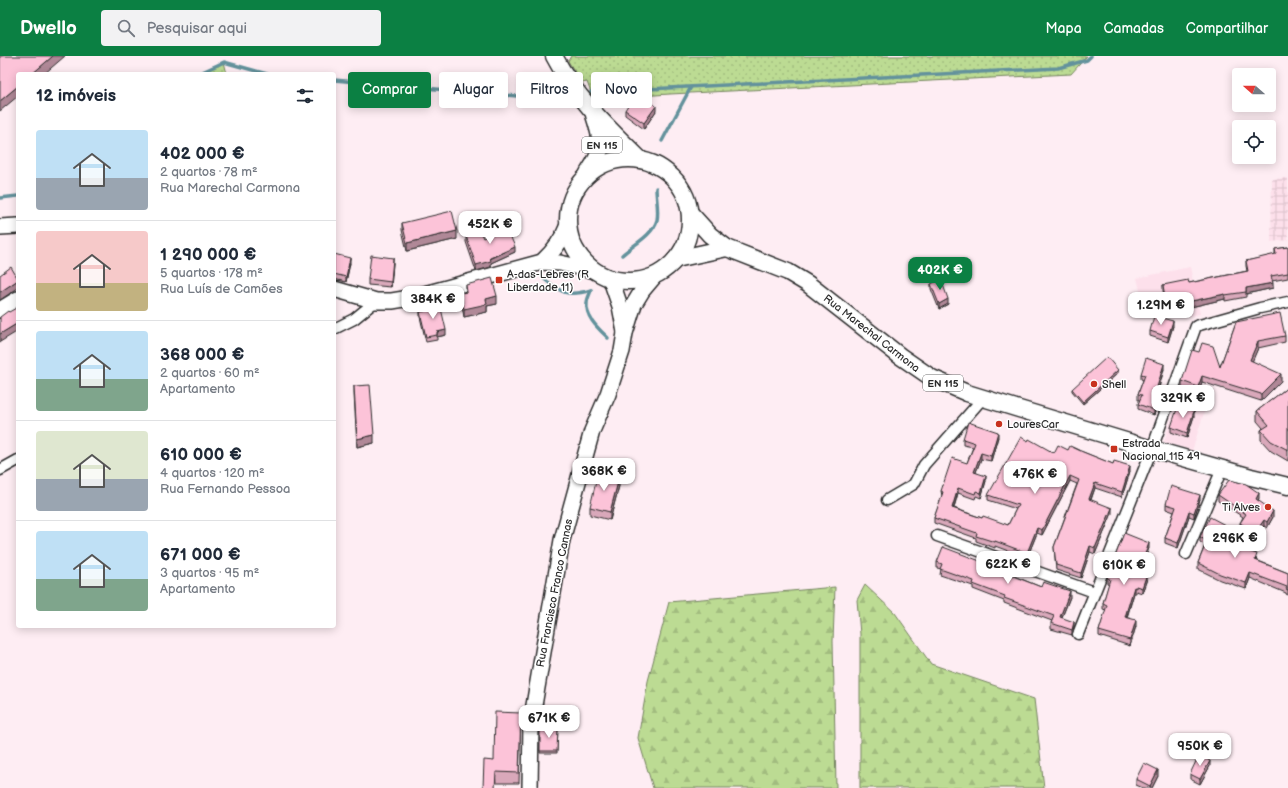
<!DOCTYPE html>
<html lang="pt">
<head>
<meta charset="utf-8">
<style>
  :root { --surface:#fff; --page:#f2f2f3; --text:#1f2937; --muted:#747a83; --line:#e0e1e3; --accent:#0b8043 }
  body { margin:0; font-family:"Balsamiq Sans",sans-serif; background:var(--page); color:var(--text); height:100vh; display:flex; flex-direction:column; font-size:15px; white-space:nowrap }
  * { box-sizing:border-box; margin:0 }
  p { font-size:13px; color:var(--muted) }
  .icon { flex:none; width:22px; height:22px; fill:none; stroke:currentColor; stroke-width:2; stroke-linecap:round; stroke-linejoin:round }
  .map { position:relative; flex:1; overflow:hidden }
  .sheet { position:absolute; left:16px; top:16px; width:320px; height:556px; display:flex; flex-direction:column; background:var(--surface); border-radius:4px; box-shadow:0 2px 10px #0003 }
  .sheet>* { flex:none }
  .hud { position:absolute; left:348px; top:16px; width:380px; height:36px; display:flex; gap:8px }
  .needle { width:26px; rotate:291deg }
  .controls { position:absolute; left:1232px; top:12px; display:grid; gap:8px }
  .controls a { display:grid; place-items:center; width:44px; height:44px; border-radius:4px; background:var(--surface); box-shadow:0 2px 10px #0003; font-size:20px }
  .price { position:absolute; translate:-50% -34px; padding:0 9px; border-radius:8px; background:#fff; color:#222; font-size:13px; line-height:26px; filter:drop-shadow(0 1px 2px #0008) }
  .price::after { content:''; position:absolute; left:50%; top:24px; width:12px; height:9px; margin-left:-6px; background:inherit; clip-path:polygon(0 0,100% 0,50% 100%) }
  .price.active { background:var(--accent); color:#fff }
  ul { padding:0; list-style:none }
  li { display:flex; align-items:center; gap:12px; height:100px; padding:0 20px }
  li+li { border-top:1px solid var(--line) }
  li span { display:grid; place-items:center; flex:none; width:112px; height:80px; border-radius:4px; color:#555 }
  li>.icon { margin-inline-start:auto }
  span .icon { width:48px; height:48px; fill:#fffc; stroke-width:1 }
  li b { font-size:17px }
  h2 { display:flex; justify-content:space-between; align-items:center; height:48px; padding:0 20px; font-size:17px }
  .pill { padding:0 14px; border-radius:4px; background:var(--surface); box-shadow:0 2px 10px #0003; font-size:14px; line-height:36px }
  .pill.active { background:var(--accent); color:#fff }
  header { display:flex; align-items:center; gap:24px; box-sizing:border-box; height:56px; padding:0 20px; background:var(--accent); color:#fff }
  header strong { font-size:19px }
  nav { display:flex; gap:22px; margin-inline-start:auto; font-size:14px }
  .search { width:280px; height:36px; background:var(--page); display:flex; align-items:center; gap:10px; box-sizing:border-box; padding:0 14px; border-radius:4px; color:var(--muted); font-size:15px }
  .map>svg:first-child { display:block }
</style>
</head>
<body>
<header>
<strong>Dwello</strong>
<div class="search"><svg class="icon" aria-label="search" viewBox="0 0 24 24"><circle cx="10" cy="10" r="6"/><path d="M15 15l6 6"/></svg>Pesquisar aqui</div>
<nav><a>Mapa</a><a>Camadas</a><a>Compartilhar</a></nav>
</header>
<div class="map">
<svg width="1288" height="732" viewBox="0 0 1288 732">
  <defs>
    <pattern id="industrial-grid" width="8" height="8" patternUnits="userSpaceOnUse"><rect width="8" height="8" fill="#fde0eb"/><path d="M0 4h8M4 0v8" fill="none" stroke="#d9c0ca"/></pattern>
    <pattern id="grass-dots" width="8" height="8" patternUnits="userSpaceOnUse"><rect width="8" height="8" fill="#bcdb93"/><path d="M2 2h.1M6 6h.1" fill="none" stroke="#a2bc7f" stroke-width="1.8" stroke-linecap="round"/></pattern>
    <pattern id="forest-firs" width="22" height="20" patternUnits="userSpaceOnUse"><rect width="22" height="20" fill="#bcdb93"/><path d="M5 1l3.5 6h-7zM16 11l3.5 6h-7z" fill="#a2bc7f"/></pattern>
  </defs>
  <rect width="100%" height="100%" fill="#feedf3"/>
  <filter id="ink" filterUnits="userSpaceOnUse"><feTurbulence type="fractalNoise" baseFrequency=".025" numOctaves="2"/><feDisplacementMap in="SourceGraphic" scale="8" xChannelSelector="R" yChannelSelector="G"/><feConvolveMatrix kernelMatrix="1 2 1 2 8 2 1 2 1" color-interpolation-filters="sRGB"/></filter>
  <g filter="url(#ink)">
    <!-- built -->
    <g fill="#fde0eb">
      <path d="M1190 211 1200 258 1190 260 1143 247 1137 222Z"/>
      <path d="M1179 338 1207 347 1192 395 1164 386Z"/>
    </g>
    <!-- industrial -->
    <path fill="url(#industrial-grid)" d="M1288 122V184L1271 186 1272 123Z"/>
    <!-- grass -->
    <g fill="url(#grass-dots)" stroke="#74835f">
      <path d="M571 0H1087L1071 18 670 38 596 43 591 39 590 34 587 26 582 27 568 5Z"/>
      <path d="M224 6 227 18H198Z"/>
    </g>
    <!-- forest -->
    <g fill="url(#forest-firs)" stroke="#74835f">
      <path d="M865 529 895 557 931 608 1034 643 1044 732H860V578L857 544Z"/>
      <path d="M835 531 833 585 836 732H653L638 682 648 625 669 546Z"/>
    </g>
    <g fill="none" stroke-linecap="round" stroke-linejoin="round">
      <!-- stream -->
      <g stroke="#63929c" stroke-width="3.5">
        <path d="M198 18 224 6 267 18"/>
        <path d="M334 24 573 45"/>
        <path d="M591 36 1058 12 1087 4 1091 0"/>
        <path d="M662 85 691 31"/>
        <path d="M0 142 18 140"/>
        <path d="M622 199C633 189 653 179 657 164 659 154 656 142 656 132"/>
        <path d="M543 222C561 237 568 241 591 234"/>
        <path d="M591 234C590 238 587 243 587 247 585 261 599 273 608 282"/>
      </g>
      <!-- street casing -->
      <g stroke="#2b2b2b" stroke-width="13">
        <g id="street">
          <path d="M334 273 354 263 376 245"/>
          <path d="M0 414 18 404"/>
          <path d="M887 444 914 428 924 409 983 342"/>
          <path d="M937 480 1094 536"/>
          <path d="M1186 498 1222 413"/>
          <path d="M1078 578 1152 393 1196 270 1260 252 1288 246"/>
        </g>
      </g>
      <!-- secondary casing -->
      <g stroke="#2b2b2b" stroke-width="18">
        <g id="secondary">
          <path d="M0 171 18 170"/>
          <path d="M542 206C554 195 562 185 568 169"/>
          <path d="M611 224 620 250 625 276"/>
          <path d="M334 233 376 245H392L410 242 542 206 560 207 592 214"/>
          <path d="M0 254 18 243"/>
          <path d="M530 732 531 667 562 484 592 375 608 338 622 295 625 277 634 248 642 235 653 222"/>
        </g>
      </g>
      <!-- primary casing -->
      <g stroke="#2b2b2b" stroke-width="19">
        <g id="primary">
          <path d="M554 0C575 41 608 72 641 104"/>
          <circle cx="629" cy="164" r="61"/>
          <path d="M588 117C605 92 603 87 594 59"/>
          <path d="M691 158 710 179 727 192 788 216 808 228 900 300 932 322 967 337 1019 353 1152 393 1251 421 1288 430"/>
          <path d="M676 203 727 192"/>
        </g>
      </g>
      <!-- street -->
      <use href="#street" stroke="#fff" stroke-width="10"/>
      <!-- secondary -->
      <use href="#secondary" stroke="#fff" stroke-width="15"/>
      <!-- primary -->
      <use href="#primary" stroke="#fff" stroke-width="16"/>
    </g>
    <!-- wall -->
    <g fill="#d9a8ba" stroke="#2b2b2b">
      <path d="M644 46 656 55 644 73 625 59V54Z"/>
      <path d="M402 167 457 183 407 195 402 174Z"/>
      <path d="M466 180 483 182 515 196 491 207V211L476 215 466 186Z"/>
      <path d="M1288 191V222L1272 225 1273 232 1246 238V241L1225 245V243L1182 253 1181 249 1172 251 1171 247 1165 248 1163 234V229L1189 227 1247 215 1246 210V205L1275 199V193Z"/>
      <path d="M334 198 350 207 346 226 334 223Z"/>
      <path d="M393 207 391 231 368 229V223Z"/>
      <path d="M931 228 948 248 939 253 931 233Z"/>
      <path d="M466 229 497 248 487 250V256L464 261 461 245V237L466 236Z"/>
      <path d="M424 252 446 279 437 281V284L426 286 420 261V256L424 255Z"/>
      <path d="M1236 266 1285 280V286L1258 292 1252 305 1281 325 1261 345 1202 326 1198 337 1182 332V325L1220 311Z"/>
      <path d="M1173 270 1168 286 1150 280V275Z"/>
      <path d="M1164 313 1159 332 1161 338 1154 359 1138 353V348L1140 344H1138V338L1143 324 1141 323V318Z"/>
      <path d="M1118 317 1083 348 1072 335V333Z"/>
      <path d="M354 330 374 387 357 391 354 338Z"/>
      <path d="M1288 331V405L1271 395 1261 384V374L1263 372 1257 365V355Z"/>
      <path d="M1194 360 1187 382 1171 376V371Z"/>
      <path d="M998 381 991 405 981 403 976 416 986 425 981 442 976 440 975 443 958 437 954 452 982 462 1008 469 1016 453 988 444V439L1028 385 1054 397 1068 394 1083 396 1130 415 1122 441 1095 432 1091 444 1112 457 1095 498 1090 496 1081 522 1056 514 1054 491 1077 428 1070 425 1042 479 1037 477 1027 502 995 490V492L976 485V482L934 467V462L942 440 941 435 967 407 973 391 963 389V383Z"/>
      <path d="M619 430 610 464 590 459V451Z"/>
      <path d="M1218 439 1259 442 1258 445 1273 461 1267 472 1264 470 1255 482 1240 472V467L1243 461 1218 445Z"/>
      <path d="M1200 444 1194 462 1189 460 1178 492 1165 487V482L1174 456 1166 453V448Z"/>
      <path d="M1225 474 1219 484 1257 503 1256 504 1288 517V539L1286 538V537L1250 522 1246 533 1220 524 1198 513V507L1205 489 1200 486V481Z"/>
      <path d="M1149 492 1141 512 1148 520 1142 537 1136 535V537H1134L1127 562 1136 570 1130 590 1099 580V575L1106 554 1103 553V547L1109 528 1107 527V522Z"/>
      <path d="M937 506 1004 516 1041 531 1070 541 1062 561 1074 571 1072 579 1051 573V567L1052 565 1004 547V545L973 533V530L940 519 941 513 937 512Z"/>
      <path d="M521 657 519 727H496L494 705Z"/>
      <path d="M540 670 558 671 557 697H540Z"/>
      <path d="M1210 710 1200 728 1190 723V718Z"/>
      <path d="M1158 720 1152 732H1143L1136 729V723Z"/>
    </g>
    <!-- shaded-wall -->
    <g fill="#b08897" stroke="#2b2b2b">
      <path d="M53 0H65L44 18H32Z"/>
      <path d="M18 30V40L0 55V45Z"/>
      <path d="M656 50V55L644 73V67Z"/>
      <path d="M457 175V183L407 195V187Z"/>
      <path d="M515 191V196L491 207V211L476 215V209Z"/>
      <path d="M350 202V207L346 226V221Z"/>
      <path d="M393 202V207L391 231V226Z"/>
      <path d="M18 224V232L0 244V236Z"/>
      <path d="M1273 227V232L1246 238V232Z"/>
      <path d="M1225 238V243L1182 253V247Z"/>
      <path d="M497 240V248L487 250V256L464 261V253L486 243Z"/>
      <path d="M948 243V248L939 253V248Z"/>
      <path d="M1173 265V270L1168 286V281Z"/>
      <path d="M18 267V275L0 286V278Z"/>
      <path d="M446 274V279L437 281V276Z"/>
      <path d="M1258 285V292L1250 311V304Z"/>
      <path d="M1164 308V313L1157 337V331Z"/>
      <path d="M1118 314V317L1083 348V346Z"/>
      <path d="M1281 318V325L1261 345V338Z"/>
      <path d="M1202 320V326L1198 337V331Z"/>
      <path d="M1161 333V338L1154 359V354Z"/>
      <path d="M1194 355V360L1187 382V377Z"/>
      <path d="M998 376V381L991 405V400Z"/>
      <path d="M374 379V387L357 391V383Z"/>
      <path d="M981 397V403L974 421V416Z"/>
      <path d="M1130 410V415L1122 441V436Z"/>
      <path d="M986 420V425L981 442V437Z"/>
      <path d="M1070 420V425L1042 479V474Z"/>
      <path d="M619 422V430L610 464V456Z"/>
      <path d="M1095 427V432L1089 448V443Z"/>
      <path d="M958 432V437L952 457V452Z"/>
      <path d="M1259 437V442L1256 448V443Z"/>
      <path d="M1200 439V444L1194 462V457Z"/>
      <path d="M1112 452V457L1095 498V492Z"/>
      <path d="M1189 455V460L1178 492V487Z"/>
      <path d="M1273 455V461L1267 472V466Z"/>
      <path d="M1264 464V470L1255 482V477Z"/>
      <path d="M1225 469V474L1217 488V483Z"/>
      <path d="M1037 472V477L1027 502V497Z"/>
      <path d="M1149 487V492L1140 517V512Z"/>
      <path d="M1090 490V496L1081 522V517Z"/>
      <path d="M1148 515V520L1142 537V532Z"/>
      <path d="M1250 517V522L1246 533V527Z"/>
      <path d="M1134 531V537L1125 566V561Z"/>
      <path d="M1070 535V541L1060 566V561Z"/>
      <path d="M1136 564V570L1130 590V584Z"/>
      <path d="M1074 566V571L1072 579V574Z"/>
      <path d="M1210 705V710L1200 728V723Z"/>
      <path d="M1158 714V720L1152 732H1150V730Z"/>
    </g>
    <!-- building -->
    <g fill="#fcc3d8" stroke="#2b2b2b">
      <path d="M0 0H53L32 18H18V30L0 45Z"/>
      <path d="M634 40 644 46 647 43 656 50 644 67 625 54Z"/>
      <path d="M452 155 457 175 407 187 402 167Z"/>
      <path d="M506 170 515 191 490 202 491 205 476 209 466 180 480 175 483 182Z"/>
      <path d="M1288 191V217L1271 220 1273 227 1246 232V236L1225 239V238L1182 247 1181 244 1172 246 1171 241 1165 242 1163 229 1188 224 1189 227 1248 215 1246 205 1276 198 1275 193Z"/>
      <path d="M334 198 350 202 346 221 334 218Z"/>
      <path d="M371 199 393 202 391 226 368 223Z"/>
      <path d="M11 211 18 223V224L0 236V219Z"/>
      <path d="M492 222 497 240 486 243 487 248 464 253 461 237 467 236 466 229Z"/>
      <path d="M941 223 948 243 939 248 931 228Z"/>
      <path d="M440 248 446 274 437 276V279L426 281 420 256 425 255 424 252Z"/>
      <path d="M18 251V267L0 278V261L8 255 9 256Z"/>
      <path d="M1280 257 1285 280 1258 285 1250 304 1281 318 1261 338 1202 320 1198 331 1182 325 1192 294 1199 296 1202 287 1213 290 1220 311 1236 266Z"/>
      <path d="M1154 260 1173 265 1168 281 1150 275Z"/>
      <path d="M1107 301 1118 314 1083 346 1072 333Z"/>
      <path d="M1146 302 1164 308 1157 331 1161 333 1154 354 1138 348 1142 339 1138 338 1145 319 1141 318Z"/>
      <path d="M370 329 374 379 357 383 354 330Z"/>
      <path d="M1288 331V394L1271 385 1261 374 1269 369 1257 355Z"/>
      <path d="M1178 350 1194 355 1187 377 1171 371Z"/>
      <path d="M968 366 998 376 991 400 981 397 974 416 986 420 981 437 976 435 975 438 958 432 952 452 982 462 983 460 1008 469 1018 449 988 439 1021 381 1028 385 1029 383 1054 397 1058 389 1068 394 1070 390 1083 396 1113 408 1114 405 1130 410 1122 436 1095 427 1089 443 1112 452 1095 492 1090 490 1081 517 1056 509 1054 491 1079 424 1070 420 1042 474 1037 472 1027 497 995 485V486L976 480 977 477 934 462 943 436 941 435 952 402 967 407 975 387 963 383Z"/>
      <path d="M598 417 619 422 610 456 590 451Z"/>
      <path d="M1229 424 1246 428 1259 437 1256 443 1273 455 1267 466 1264 464 1255 477 1240 467 1246 458 1218 439Z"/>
      <path d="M1171 430 1200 439 1194 457 1189 455 1178 487 1165 482 1176 451 1166 448Z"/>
      <path d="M1210 461 1225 469 1217 483 1239 493V492L1257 498 1255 504 1288 517V534L1286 533 1287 531 1250 517 1246 527 1220 518 1198 507 1207 485 1200 481Z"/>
      <path d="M1124 477 1149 487 1140 512 1148 515 1142 532 1136 530V532L1134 531 1125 561 1136 564 1130 584 1099 575 1107 549 1103 547 1110 523 1107 522Z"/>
      <path d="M943 491 1004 514 1003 516 1041 531 1043 526 1070 535 1060 561 1074 566 1072 574 1051 567 1054 560 1004 542 1005 540 973 528 974 525 940 513 942 508 937 506Z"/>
      <path d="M495 656 521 657 519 717 496 716 495 732H483L484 704 494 705Z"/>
      <path d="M540 670 558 671 557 695H540Z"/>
      <path d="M1199 699 1210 705 1200 723 1190 718Z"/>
      <path d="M1144 707 1158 714 1150 730 1136 723Z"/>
    </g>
  </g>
  <!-- markers -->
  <g fill="#c8321e" stroke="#fff" stroke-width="1.5">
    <rect x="495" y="220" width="8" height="8" rx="2"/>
    <circle cx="1094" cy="328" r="4"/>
    <circle cx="999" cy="368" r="4"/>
    <rect x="1110" y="389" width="8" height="8" rx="2"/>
    <circle cx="1268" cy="451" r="4"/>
  </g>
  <g text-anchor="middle" stroke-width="3" stroke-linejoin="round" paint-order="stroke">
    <!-- shield labels -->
    <g fill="#fff" stroke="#6b6b6b" stroke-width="1">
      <rect x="582" y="81" width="40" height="16" rx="3"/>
      <rect x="923" y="319" width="40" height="16" rx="3"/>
    </g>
    <g font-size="10" font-weight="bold" fill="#2b2b2b">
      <text x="602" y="93">EN 115</text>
      <text x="943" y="331">EN 115</text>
    </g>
    <!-- poi labels -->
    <g font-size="11" fill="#2b2b2b" stroke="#fff" text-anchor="start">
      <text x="507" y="222">A-das-Lebres (R<tspan x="507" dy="13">Liberdade 11)</tspan></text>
      <text x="1102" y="332">Shell</text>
      <text x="1007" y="372">LouresCar</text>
      <text x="1122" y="391">Estrada<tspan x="1122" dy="13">Nacional 115 49</tspan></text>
      <text x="1260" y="455" text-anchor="end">Ti Alves</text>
    </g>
    <!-- street labels -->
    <g font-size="11" fill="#2b2b2b" stroke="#fff">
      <text transform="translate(872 277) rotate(38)" y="4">Rua Marechal Carmona</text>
      <text transform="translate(554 537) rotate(-79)" y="4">Rua Francisco Franco Cannas</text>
    </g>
  </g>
</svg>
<div class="controls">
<a><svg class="needle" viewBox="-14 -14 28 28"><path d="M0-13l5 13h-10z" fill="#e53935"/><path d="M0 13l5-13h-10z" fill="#747a83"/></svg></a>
<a><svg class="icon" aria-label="locate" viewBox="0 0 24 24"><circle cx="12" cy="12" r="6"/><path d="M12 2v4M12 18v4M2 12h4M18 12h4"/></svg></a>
</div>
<b class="price" style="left:490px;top:189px">452K €</b>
<b class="price active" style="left:940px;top:235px">402K €</b>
<b class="price" style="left:433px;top:264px">384K €</b>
<b class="price" style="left:1161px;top:270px">1.29M €</b>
<b class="price" style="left:1183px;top:363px">329K €</b>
<b class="price" style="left:604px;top:436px">368K €</b>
<b class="price" style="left:1035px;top:439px">476K €</b>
<b class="price" style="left:1235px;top:503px">296K €</b>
<b class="price" style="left:1008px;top:529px">622K €</b>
<b class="price" style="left:1124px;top:530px">610K €</b>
<b class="price" style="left:549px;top:683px">671K €</b>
<b class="price" style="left:1200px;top:711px">950K €</b>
<div class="hud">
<a class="pill active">Comprar</a>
<a class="pill">Alugar</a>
<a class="pill">Filtros</a>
<a class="pill">Novo</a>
</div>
<section class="sheet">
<h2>12 imóveis<svg class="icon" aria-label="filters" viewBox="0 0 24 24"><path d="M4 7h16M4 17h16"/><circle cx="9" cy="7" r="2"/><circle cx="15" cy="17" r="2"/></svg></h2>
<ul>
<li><span style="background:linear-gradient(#bfe0f5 60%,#9aa5b1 0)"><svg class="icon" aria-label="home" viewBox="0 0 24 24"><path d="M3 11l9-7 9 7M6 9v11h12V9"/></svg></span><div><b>402 000 €</b><p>2 quartos · 78 m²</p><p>Rua Marechal Carmona</p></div></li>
<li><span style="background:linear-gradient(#f6c9c9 65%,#c2b280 0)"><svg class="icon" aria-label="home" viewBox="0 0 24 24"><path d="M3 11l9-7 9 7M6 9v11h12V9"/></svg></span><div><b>1 290 000 €</b><p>5 quartos · 178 m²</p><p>Rua Luís de Camões</p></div></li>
<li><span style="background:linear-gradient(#bfe0f5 60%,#7fa58c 0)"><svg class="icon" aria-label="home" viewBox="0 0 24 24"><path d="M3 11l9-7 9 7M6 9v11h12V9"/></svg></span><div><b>368 000 €</b><p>2 quartos · 60 m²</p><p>Apartamento</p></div></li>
<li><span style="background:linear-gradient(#dfe7d0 60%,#9aa5b1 0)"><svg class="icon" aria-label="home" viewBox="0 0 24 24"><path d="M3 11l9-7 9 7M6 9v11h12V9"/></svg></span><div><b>610 000 €</b><p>4 quartos · 120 m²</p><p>Rua Fernando Pessoa</p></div></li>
<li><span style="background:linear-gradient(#bfe0f5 60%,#7fa58c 0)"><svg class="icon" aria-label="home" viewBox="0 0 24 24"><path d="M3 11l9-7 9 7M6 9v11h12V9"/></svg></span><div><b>671 000 €</b><p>3 quartos · 95 m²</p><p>Apartamento</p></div></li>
</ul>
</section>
</div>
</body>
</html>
